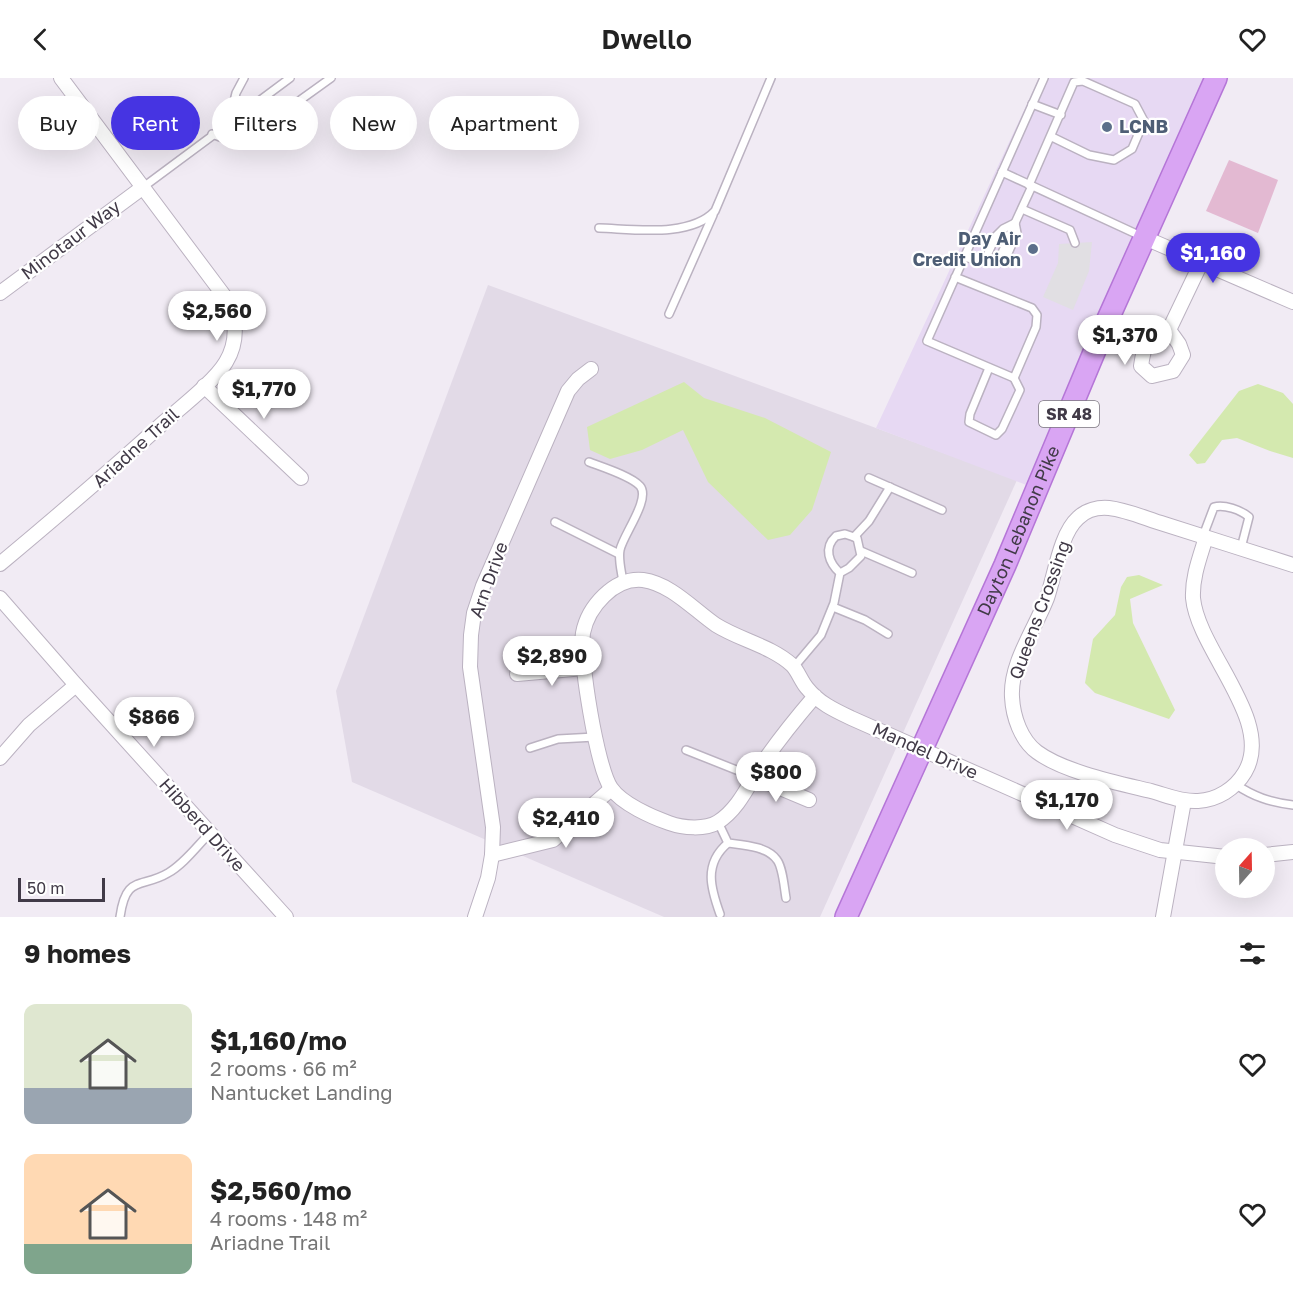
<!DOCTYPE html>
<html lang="en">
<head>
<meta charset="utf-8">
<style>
  :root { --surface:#fff; --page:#f6f6f6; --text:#222; --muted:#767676; --accent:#4634e2 }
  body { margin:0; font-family:"Golos Text",sans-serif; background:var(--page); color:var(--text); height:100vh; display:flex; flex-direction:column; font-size:22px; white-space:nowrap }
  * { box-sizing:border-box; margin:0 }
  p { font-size:20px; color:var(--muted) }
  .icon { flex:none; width:33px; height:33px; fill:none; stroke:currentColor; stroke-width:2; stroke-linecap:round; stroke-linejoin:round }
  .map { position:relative; height:839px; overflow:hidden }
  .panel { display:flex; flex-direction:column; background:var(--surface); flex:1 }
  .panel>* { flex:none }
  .hud { position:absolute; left:18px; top:18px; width:600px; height:54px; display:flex; gap:12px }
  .needle { width:39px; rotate:20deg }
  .fabs { position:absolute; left:1215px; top:760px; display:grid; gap:12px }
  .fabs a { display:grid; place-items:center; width:60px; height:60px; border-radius:50%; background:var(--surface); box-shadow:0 6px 24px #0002; font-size:30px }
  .scale { position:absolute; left:18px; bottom:15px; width:87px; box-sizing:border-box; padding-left:6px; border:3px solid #413a47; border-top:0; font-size:16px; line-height:21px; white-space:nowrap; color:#413a47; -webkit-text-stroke:4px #fff; paint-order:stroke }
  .price { position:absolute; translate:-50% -51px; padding:0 14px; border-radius:21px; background:#fff; color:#222; font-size:20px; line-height:39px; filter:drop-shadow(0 2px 3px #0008) }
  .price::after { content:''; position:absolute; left:50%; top:36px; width:18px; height:14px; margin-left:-9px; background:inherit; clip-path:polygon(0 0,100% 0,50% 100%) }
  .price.active { background:var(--accent); color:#fff }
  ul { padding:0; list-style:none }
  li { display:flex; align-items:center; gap:18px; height:150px; padding:0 24px }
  li span { display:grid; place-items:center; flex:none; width:168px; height:120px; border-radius:12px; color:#555 }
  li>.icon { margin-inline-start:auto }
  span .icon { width:72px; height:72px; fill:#fffc; stroke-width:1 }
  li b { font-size:26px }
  h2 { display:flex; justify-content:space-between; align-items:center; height:72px; padding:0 24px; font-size:26px }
  .pill { padding:0 21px; border-radius:27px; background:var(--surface); box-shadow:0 6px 24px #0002; font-size:21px; line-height:54px }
  .pill.active { background:var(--accent); color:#fff }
  header { display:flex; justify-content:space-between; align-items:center; height:78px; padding:0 24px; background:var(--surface); font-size:27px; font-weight:600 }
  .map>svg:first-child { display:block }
</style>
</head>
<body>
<header><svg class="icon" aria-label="back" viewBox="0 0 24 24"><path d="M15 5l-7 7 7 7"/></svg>Dwello<svg class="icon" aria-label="heart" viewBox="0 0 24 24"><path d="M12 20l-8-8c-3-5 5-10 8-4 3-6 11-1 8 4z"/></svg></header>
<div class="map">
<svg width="1293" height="839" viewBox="0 0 1293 839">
  <rect width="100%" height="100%" fill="#f1ebf4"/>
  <!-- residential -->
  <path fill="#e2dae7" d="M488 207 1017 402 820 839H664L352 704 336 613Z"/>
  <!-- commercial -->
  <path fill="#e7d9f3" d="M1039 0H1216L1037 411 876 350Z"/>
  <!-- green -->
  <path fill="#e3b9d2" d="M1229 82 1278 102 1258 155 1206 133Z"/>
  <!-- parking -->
  <path fill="#e1dfe3" d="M1092 164 1089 193 1073 232 1043 219 1058 185 1059 166Z"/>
  <!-- water -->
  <g fill="#d4e9af">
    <path d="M684 304 704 320 765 340 831 374 812 432 790 457 768 462 708 404 683 352 642 372 610 381 590 372 587 349Z"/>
    <path d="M1258 306 1283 315 1293 326V380L1270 373 1237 360 1222 362 1205 385 1197 386 1189 377 1239 313Z"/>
    <path d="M1139 497 1163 507 1130 521 1133 545 1175 632 1169 641 1095 615 1085 605 1093 561 1115 537 1121 509 1127 499Z"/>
  </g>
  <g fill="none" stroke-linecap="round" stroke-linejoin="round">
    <!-- lane casing -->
    <g stroke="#bbb2c1" stroke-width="10">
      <g id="lane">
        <path d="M1032 26 1061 37"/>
        <path d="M229 44 236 15 244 0"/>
        <path d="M212 56 239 66 331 0"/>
        <path d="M1002 94 1143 159"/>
        <path d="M1029 107 1074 4 1083 3 1135 26 1144 43 1132 71 1114 82 1089 77 1052 59"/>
        <path d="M142 110 290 0"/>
        <path d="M1022 131 1070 152 1075 165"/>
        <path d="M599 150C633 151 690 160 715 133L771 0"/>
        <path d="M964 179 984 184 996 158 1003 151 1015 145 1032 108"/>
        <path d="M984 184H998L1015 145"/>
        <path d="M998 184 1005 182 1017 155 1015 145"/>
        <path d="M955 199 1032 230 1037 237 1036 249 1014 300 927 263 1044 0"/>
        <path d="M669 236 713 137"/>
        <path d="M989 290 970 336 969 344 996 357 1002 351 1020 312 1014 300"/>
        <path d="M589 384C602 389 631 398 640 408 651 421 623 457 620 472 618 482 622 495 623 505"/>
        <path d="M869 400 942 432"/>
        <path d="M555 444 619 476"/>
        <path d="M1203 458 1214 429C1224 426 1241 432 1249 439L1241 470"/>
        <path d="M854 459 869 443 890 409"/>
        <path d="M861 473 912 495"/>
        <path d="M833 529 865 542 888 556"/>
        <path d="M794 589 821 557 834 525 840 495C829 485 823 470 836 458L845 456 857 460 861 478 849 490 840 495"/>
        <path d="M530 670 558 661 595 659"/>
        <path d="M686 672 754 699"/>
        <path d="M1235 706C1254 719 1270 724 1293 727"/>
        <path d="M718 744 728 765C743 767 767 768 777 782 783 790 784 809 786 820"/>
        <path d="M720 836C711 811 703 786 728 765"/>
        <path d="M120 839C126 796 141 811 168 795 184 786 197 768 210 755"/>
      </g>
    </g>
    <!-- street casing -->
    <g stroke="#bbb2c1" stroke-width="16">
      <g id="street">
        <path d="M1145 160 1293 224"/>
        <path d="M0 215 142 110"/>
        <path d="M1169 252 1179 266 1183 277 1173 293 1152 298 1141 288C1144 266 1147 259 1169 252L1202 183"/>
        <path d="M204 308 301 400"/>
        <path d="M1206 459C1200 479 1192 499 1193 520 1198 573 1275 643 1245 694 1235 711 1217 722 1198 723 1181 724 1166 717 1151 713 1118 705 1064 694 1037 674 1021 662 1013 639 1012 619 1010 585 1035 551 1047 520 1055 497 1060 456 1078 440 1086 432 1098 429 1109 430 1127 432 1147 441 1164 446 1207 460 1250 473 1293 487"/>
        <path d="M0 486C55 440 110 393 163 345 180 330 215 303 226 284 238 264 237 244 228 223L61 0"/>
        <path d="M0 520 76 607 286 839"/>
        <path d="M517 596 584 590"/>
        <path d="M815 618C797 639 780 660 764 683 750 703 740 730 718 744 705 752 683 750 669 745 652 739 622 726 611 710 597 690 579 579 583 555 588 529 614 499 643 502 671 506 693 531 716 547 740 562 771 568 792 587 798 593 801 603 807 610 819 625 834 632 851 640L1115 757 1160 772 1226 779"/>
        <path d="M0 680 29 647 76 607"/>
        <path d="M754 699 809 722"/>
        <path d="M492 777 553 762 611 711"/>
        <path d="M1264 777 1293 774"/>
        <path d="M475 839 488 800 492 777 493 749 470 589 471 557 474 535 483 508 568 313 578 301 591 291"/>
        <path d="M1163 839 1184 723"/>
      </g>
    </g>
    <!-- primary casing -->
    <g stroke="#b576d7" stroke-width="24">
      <g id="primary">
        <path id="s1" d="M846 839 1005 487 1108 241 1216 0"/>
      </g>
    </g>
    <!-- lane -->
    <use href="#lane" stroke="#fff" stroke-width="7"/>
    <!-- street -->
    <use href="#street" stroke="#fff" stroke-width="14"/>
    <!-- primary -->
    <use href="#primary" stroke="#d9a5f3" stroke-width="21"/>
  </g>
  <!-- markers -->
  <g fill="#5c6f8a" stroke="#fff" stroke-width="2">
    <circle cx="1107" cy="49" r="6"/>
    <circle cx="1033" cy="171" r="6"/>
  </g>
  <g text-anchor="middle" stroke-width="4.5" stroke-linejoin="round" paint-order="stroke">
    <!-- shield labels -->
    <rect fill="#fff" stroke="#7a757e" stroke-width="1.5" x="1039" y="323" width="60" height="26" rx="4.5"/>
    <g font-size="16" font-weight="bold" fill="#413a47">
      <text x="1069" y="342">SR 48</text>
    </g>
    <!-- service labels -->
    <g font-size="18" font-weight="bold" fill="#4e5e75" stroke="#fff" text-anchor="start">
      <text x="1119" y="55">LCNB</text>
      <text x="1021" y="167" text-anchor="end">Day Air<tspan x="1021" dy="21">Credit Union</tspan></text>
    </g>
    <!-- street labels -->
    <g font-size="18" fill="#413a47" stroke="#fff">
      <text transform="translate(71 162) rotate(-37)" y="6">Minotaur Way</text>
      <text transform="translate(136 370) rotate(-42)" y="6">Ariadne Trail</text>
      <text dy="6" stroke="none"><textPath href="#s1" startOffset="423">Dayton Lebanon Pike</textPath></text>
      <text transform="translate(489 502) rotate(-70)" y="6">Arn Drive</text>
      <text transform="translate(1040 532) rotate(-70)" y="6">Queens Crossing</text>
      <text transform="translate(925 673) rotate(24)" y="6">Mandel Drive</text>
      <text transform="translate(202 747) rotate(48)" y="6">Hibberd Drive</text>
    </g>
  </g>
</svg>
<div class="fabs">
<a><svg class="needle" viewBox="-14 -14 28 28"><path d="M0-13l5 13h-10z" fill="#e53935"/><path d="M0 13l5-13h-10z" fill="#767676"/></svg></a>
</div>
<div class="scale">50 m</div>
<b class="price active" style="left:1213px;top:206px">$1,160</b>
<b class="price" style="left:217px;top:264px">$2,560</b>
<b class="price" style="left:1125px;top:288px">$1,370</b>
<b class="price" style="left:264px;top:342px">$1,770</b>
<b class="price" style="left:552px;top:609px">$2,890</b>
<b class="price" style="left:154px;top:670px">$866</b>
<b class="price" style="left:776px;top:725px">$800</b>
<b class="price" style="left:1067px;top:753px">$1,170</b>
<b class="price" style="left:566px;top:771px">$2,410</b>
<div class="hud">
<a class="pill">Buy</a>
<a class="pill active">Rent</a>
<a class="pill">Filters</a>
<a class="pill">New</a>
<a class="pill">Apartment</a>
</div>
</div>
<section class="panel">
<h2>9 homes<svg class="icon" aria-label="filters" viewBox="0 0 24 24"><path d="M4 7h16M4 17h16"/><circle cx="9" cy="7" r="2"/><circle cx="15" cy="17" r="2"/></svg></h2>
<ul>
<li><span style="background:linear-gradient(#dfe7d0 70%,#9aa5b1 0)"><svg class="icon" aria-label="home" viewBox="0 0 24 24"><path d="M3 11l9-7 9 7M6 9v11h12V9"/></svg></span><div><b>$1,160/mo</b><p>2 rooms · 66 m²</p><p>Nantucket Landing</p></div><svg class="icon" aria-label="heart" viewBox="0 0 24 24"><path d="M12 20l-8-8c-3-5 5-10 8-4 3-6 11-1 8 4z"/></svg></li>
<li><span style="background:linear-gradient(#ffd9b3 75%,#7fa58c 0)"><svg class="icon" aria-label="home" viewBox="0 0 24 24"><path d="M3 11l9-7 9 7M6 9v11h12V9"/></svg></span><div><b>$2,560/mo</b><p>4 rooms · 148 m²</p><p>Ariadne Trail</p></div><svg class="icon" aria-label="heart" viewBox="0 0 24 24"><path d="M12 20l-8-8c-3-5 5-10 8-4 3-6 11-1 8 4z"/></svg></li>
</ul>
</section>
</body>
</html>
